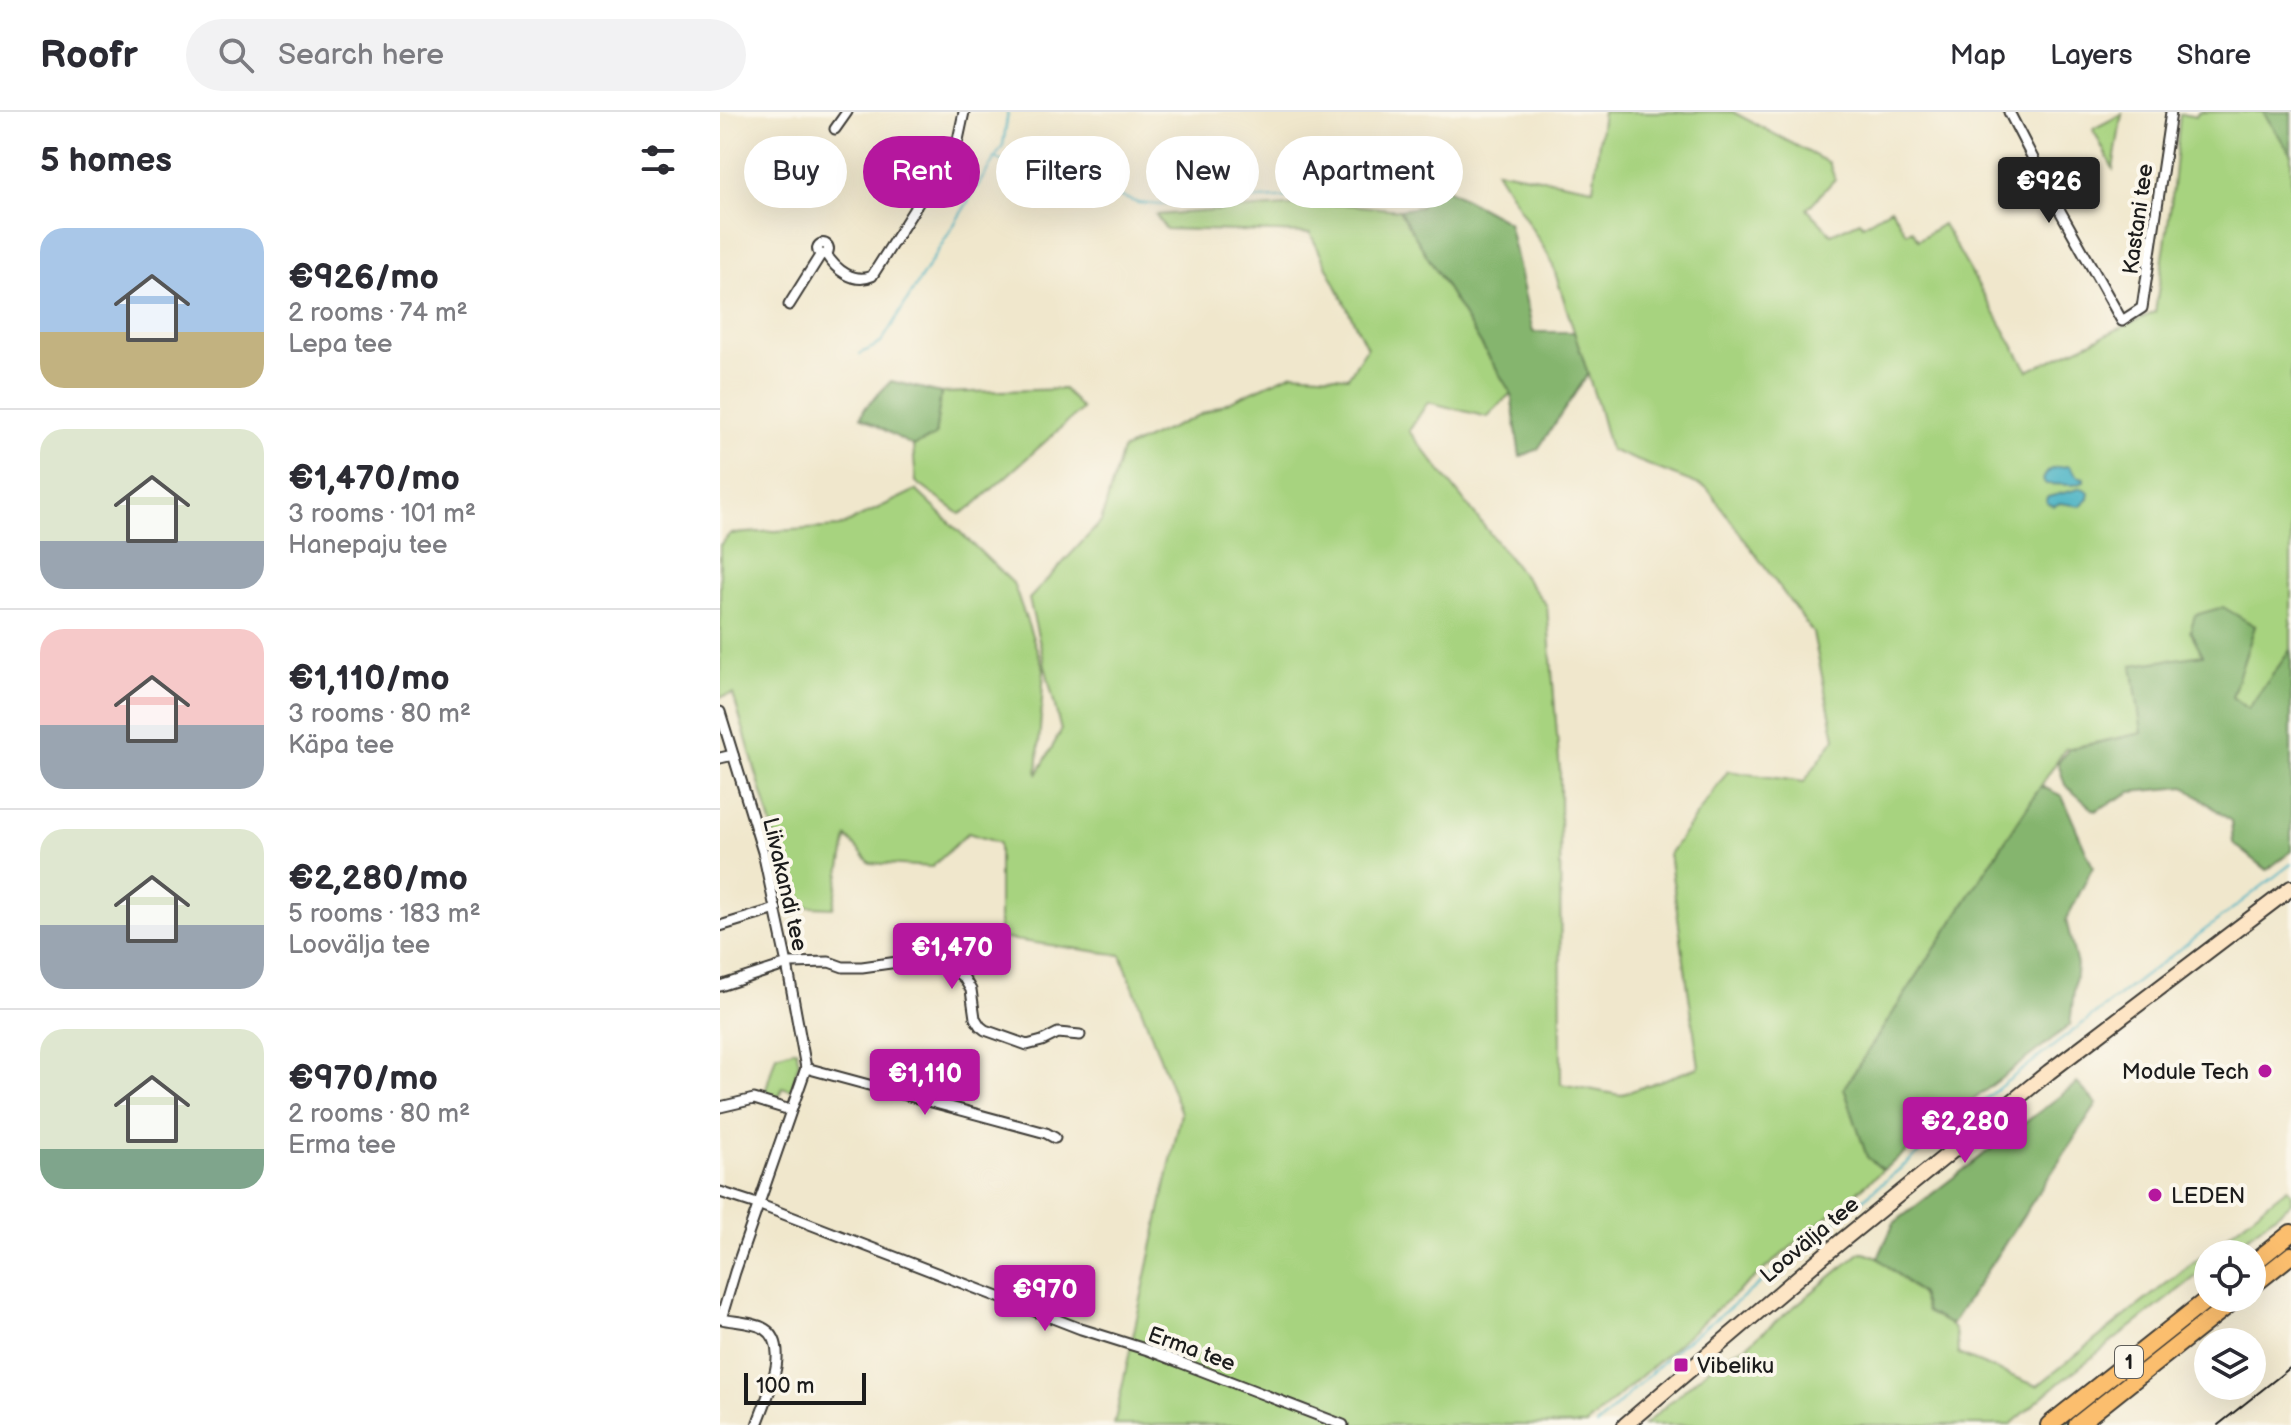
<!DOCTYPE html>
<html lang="en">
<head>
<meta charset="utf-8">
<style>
  :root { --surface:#fff; --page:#f2f2f3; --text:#2b2b33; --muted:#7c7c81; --line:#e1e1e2; --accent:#b5179e }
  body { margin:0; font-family:"Balsamiq Sans",sans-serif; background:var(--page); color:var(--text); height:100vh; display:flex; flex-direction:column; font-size:30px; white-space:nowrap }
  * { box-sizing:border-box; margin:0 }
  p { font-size:26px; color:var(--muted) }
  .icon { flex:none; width:44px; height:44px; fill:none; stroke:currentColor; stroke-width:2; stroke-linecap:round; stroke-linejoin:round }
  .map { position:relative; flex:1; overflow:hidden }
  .drawer { display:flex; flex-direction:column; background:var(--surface); width:720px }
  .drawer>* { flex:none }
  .banner { position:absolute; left:24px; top:24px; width:760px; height:72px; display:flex; gap:16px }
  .buttons { position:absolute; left:1474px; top:1128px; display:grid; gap:16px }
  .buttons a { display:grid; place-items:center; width:72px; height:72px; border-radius:50%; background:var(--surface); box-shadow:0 8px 32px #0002; font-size:40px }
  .scale { position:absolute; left:24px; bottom:20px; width:122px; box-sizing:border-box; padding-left:8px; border:4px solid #1c1c1c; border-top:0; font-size:22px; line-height:28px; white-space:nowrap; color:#1c1c1c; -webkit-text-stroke:6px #fbf7ec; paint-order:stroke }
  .price { position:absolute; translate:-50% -68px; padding:0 18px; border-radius:8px; background:var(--accent); color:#fff; font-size:26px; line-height:52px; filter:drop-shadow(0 2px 4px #0008) }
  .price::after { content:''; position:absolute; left:50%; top:48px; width:24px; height:18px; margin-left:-12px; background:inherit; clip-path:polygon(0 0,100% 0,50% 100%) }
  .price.active { background:#222; color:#fff }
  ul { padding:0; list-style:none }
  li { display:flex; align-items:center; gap:24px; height:200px; padding:0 40px }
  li+li { border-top:2px solid var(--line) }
  li span { display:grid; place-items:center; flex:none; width:224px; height:160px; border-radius:24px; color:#555 }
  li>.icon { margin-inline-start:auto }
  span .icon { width:96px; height:96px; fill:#fffc; stroke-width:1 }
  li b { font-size:34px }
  h2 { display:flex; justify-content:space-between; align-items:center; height:96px; padding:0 40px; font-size:34px }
  .tag { padding:0 28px; border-radius:36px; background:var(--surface); box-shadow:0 8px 32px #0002; font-size:28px; line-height:72px }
  .tag.active { background:var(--accent); color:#fff }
  header { display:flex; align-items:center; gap:48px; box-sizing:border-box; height:112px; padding:0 40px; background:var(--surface); border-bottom:2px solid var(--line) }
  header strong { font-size:38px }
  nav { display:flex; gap:44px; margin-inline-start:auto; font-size:28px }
  .search { width:560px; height:72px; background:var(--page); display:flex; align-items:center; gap:20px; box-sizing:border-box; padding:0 28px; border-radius:44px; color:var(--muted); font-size:30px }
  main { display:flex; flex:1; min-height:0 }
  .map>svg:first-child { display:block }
</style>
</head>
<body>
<header>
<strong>Roofr</strong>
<div class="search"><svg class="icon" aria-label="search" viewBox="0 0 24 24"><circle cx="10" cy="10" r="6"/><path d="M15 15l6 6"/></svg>Search here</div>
<nav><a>Map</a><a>Layers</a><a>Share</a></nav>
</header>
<main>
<section class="drawer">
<h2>5 homes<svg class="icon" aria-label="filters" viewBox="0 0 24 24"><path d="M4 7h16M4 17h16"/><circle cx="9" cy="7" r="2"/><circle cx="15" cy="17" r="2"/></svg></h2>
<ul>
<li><span style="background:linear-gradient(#a9c7e8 65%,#c2b280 0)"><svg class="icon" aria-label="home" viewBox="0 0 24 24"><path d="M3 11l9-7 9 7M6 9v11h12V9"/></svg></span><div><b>€926/mo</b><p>2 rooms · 74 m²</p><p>Lepa tee</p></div></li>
<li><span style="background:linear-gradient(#dfe7d0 70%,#9aa5b1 0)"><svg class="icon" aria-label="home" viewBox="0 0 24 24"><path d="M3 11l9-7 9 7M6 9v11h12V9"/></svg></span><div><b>€1,470/mo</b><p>3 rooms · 101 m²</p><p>Hanepaju tee</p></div></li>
<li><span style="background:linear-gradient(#f6c9c9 60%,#9aa5b1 0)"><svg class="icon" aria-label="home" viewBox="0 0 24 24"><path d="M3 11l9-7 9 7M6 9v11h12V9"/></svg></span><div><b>€1,110/mo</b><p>3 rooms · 80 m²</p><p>Käpa tee</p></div></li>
<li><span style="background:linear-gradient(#dfe7d0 60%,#9aa5b1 0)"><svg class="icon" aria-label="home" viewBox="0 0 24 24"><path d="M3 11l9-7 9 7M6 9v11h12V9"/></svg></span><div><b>€2,280/mo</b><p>5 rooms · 183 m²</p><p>Loovälja tee</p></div></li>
<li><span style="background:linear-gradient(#dfe7d0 75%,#7fa58c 0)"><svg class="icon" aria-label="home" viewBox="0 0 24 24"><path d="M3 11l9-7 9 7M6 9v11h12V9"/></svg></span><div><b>€970/mo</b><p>2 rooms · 80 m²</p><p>Erma tee</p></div></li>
</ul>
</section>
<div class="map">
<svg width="1571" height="1313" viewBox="0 0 1571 1313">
  <rect width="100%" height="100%" fill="#fbf7ec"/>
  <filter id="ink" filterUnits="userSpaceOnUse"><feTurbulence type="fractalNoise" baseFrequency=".0125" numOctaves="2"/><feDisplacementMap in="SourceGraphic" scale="16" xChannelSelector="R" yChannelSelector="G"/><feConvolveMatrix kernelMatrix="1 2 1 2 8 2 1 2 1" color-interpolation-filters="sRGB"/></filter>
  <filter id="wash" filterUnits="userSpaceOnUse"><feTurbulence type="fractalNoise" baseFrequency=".006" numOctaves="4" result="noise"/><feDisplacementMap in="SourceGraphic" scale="32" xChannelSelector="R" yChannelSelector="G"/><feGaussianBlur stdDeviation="1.8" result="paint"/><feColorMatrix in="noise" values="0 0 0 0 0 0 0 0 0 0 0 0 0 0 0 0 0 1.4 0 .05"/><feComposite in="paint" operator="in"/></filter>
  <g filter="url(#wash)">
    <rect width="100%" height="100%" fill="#f0e7cc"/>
    <!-- green -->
    <g fill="#a7d37f" stroke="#62784e" stroke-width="2">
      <path d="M883 0H1013L1109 51 1115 67 1087 97 1111 122 1140 109 1143 113 1171 96 1186 121 1192 118 1198 128 1223 112 1308 259 1435 200 1452 85 1460 2 1476 5 1478 1 1483 0H1543L1571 42V537L1528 597 1512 585 1535 514 1484 542 1423 621 1345 637 1124 976 1147 1045 1163 1058 996 1198 866 1313H394L461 1001 401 843 279 826V731L248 721 212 755 150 751 127 725 113 796 70 794 57 732 13 582 0 585V433L10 422 119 415 196 378 293 471 324 557 317 663 341 619 309 487 381 410 402 338 573 261 628 265 647 236 590 121 446 117 436 103 582 93H630L679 98 791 281 767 305 708 290 689 319 827 494 840 661 841 972 900 983 979 955 949 742 1008 659 1084 670 1115 626 1093 521 987 376 890 338 879 297 831 148 776 58 873 76Z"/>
      <path d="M1402 2 1393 57 1373 17Z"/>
      <path d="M344 277 362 297 253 394 240 402 196 370 193 334 215 324 221 281Z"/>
      <path d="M76 937 79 950 71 978 62 975 59 986 45 980 56 943Z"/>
      <path d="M1567 1076 1571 1080V1091L1505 1142H1488V1155L1339 1271 1290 1313H924L1003 1244 1025 1235 1141 1140 1158 1146 1201 1183 1207 1200C1233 1214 1237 1211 1238 1242L1317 1274Z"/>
      <path d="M1500 1186H1508L1348 1313H1341Z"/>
    </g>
    <!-- forest -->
    <g fill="#85b56e" stroke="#506845" stroke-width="2">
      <path d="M1543 0H1571V42Z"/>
      <path d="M714 70 788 110 813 220H854L868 262 818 337 800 345 791 281 679 98 700 95Z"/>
      <path d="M171 269 221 281 215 324 193 334 141 305 144 297Z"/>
      <path d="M1503 495 1535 514 1512 585 1528 597 1571 537V739L1547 758 1513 731 1511 709 1465 675 1411 680 1375 699 1345 673 1338 651 1349 637 1422 621 1412 553 1483 543 1470 519 1475 503Z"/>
      <path d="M1321 674 1342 684 1373 755 1346 808 1357 853 1350 913 1163 1058 1147 1045 1124 976Z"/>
      <path d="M1357 971 1377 992 1231 1213 1207 1200 1201 1182 1158 1146 1174 1111Z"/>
    </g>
    <!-- water -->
    <g fill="#45b1c3" stroke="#306670" stroke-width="2">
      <path d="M1349 354 1357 364 1364 366V370L1354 373 1326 372 1323 368C1328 355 1336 355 1349 354Z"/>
      <path d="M1362 376 1369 380 1368 387 1360 394 1340 391 1334 394 1327 391 1326 387 1328 385Z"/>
    </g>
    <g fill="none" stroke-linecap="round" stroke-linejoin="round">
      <!-- stream -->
      <g stroke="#45b1c3" stroke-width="2">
        <path d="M275 46 324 68 372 74 391 81"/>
        <path d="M397 83 418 91 442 93 573 85"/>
        <path d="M140 242 161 231 283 33 288 0"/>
        <path d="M877 1313 957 1236 1007 1198 1285 971 1571 752"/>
      </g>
    </g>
  </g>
  <g filter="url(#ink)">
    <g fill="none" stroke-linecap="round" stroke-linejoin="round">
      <!-- street casing -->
      <g stroke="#3c3a36" stroke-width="13">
        <g id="street">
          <path d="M1289 0 1339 97 1402 209 1422 196 1451 0"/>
          <path d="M115 17 127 0"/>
          <circle cx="103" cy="137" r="5.5"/>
          <path d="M106 142C116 158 134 172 152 164L238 28 244 0"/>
          <path d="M69 193 101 142"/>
          <path d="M0 600 43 740 67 852 86 956 15 1160 1 1207C14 1210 34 1210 45 1217 73 1234 45 1289 37 1313"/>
          <path d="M0 646 13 643"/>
          <path d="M0 814 56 797"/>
          <path d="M0 874 71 851 109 850 123 855H142L206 846 231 855 244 866 251 878 255 906 260 914 265 918 307 933 322 929 338 921 360 923"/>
          <path d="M86 956 326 1021 335 1026"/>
          <path d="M0 995 34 987 70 998"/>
          <path d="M0 1080 43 1094 361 1217 428 1238 623 1313"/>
        </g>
      </g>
      <!-- secondary casing -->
      <g stroke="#3c3a36" stroke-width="18">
        <path id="secondary" d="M905 1313 1108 1140 1329 960 1571 776"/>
      </g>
      <!-- highway casing -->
      <g stroke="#3c3a36" stroke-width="20">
        <g id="highway">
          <path d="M1532 1152 1571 1121"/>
          <path d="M1532 1174 1571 1143"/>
          <path d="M1329 1313 1489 1186"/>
          <path d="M1357 1313 1517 1186"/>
        </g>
      </g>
      <!-- street -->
      <use href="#street" stroke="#fff" stroke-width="9"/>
      <!-- secondary -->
      <use href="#secondary" stroke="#fde5c5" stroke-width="14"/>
      <!-- highway -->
      <use href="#highway" stroke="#fbbe6e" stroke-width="16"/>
      <!-- rail -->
      <path stroke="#1c1c1c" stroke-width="2" d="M1498 1313 1571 1255"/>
    </g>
  </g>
  <!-- markers -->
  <g fill="#b5179e" stroke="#fbf7ec" stroke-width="3">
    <circle cx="1545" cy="959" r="8"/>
    <circle cx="1435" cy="1083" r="8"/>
    <rect x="953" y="1245" width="16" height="16" rx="4"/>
  </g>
  <g text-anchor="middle" stroke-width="8" stroke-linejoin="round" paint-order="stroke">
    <!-- shield labels -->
    <rect fill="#fbf7ec" stroke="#5f5e5a" stroke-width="2" x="1395" y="1234" width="28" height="32" rx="6"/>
    <g font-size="20" font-weight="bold" fill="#1c1c1c">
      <text x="1409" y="1257">1</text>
    </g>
    <!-- street labels -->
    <g font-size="22" fill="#1c1c1c" stroke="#fbf7ec">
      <text transform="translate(1417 107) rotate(-82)" y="8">Kastani tee</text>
      <text transform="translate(66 772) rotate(77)" y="8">Liivakandi tee</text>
      <text transform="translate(1089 1127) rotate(-40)" y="8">Loovälja tee</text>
      <text transform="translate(472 1236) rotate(20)" y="8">Erma tee</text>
    </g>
    <!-- poi labels -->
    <g font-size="22" fill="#1c1c1c" stroke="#fbf7ec" text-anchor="start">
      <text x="1529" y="967" text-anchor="end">Module Tech</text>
      <text x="1451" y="1091">LEDEN</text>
      <text x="977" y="1261">Vibeliku</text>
    </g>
  </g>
</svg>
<div class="buttons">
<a><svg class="icon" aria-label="locate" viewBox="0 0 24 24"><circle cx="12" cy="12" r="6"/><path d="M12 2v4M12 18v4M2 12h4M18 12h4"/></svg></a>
<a><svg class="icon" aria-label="layers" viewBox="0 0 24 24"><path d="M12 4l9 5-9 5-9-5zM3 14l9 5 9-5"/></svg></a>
</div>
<div class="scale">100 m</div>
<b class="price active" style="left:1329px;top:113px">€926</b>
<b class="price" style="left:232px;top:879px">€1,470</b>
<b class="price" style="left:205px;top:1005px">€1,110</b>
<b class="price" style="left:1245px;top:1053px">€2,280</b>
<b class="price" style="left:325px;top:1221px">€970</b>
<div class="banner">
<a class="tag">Buy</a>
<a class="tag active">Rent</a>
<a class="tag">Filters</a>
<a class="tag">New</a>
<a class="tag">Apartment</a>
</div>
</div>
</main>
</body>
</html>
